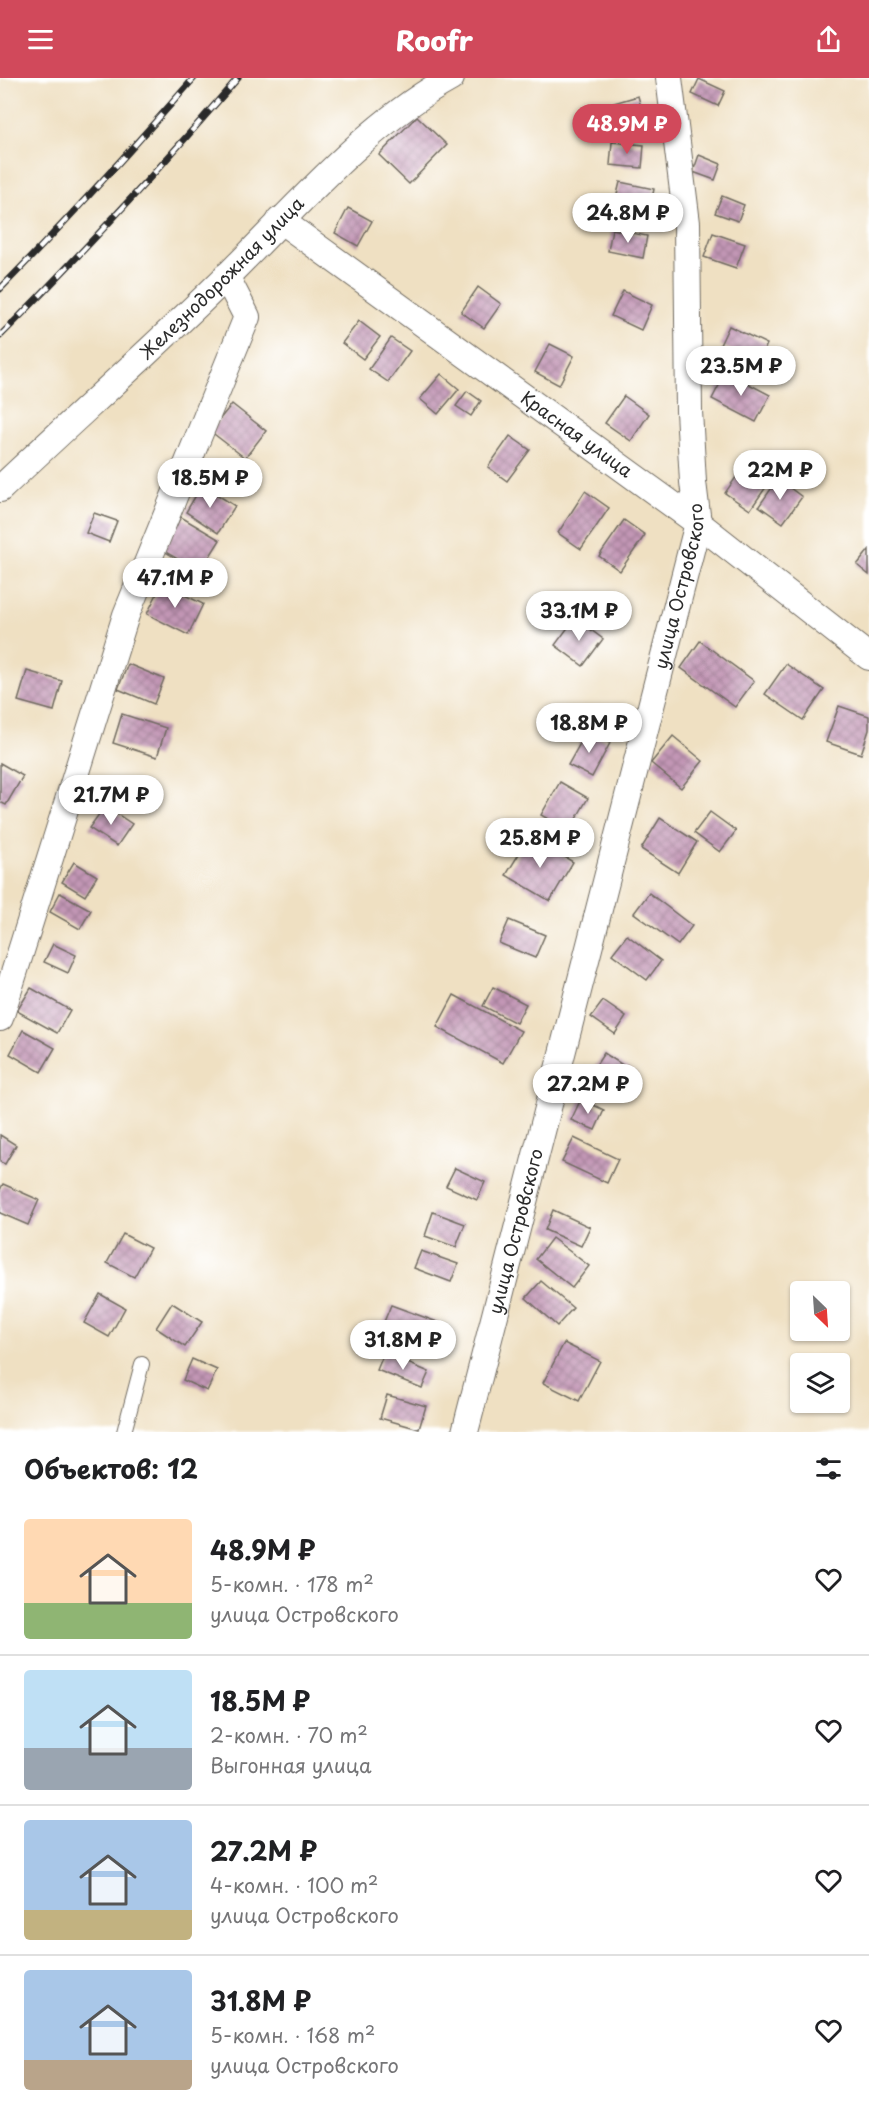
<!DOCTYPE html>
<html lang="ru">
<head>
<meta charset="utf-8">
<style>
  :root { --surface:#fff; --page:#f6f6f6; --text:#202124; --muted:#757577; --line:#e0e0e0; --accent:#d1495b }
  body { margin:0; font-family:"Playpen Sans",sans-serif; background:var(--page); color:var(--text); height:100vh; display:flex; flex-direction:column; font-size:22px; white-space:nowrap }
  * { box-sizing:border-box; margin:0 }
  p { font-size:20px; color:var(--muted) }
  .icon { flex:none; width:33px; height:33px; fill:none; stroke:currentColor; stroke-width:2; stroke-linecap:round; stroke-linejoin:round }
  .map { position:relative; height:1354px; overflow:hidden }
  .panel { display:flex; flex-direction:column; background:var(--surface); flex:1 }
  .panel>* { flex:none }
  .needle { width:39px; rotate:155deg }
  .tools { position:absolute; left:790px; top:1203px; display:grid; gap:12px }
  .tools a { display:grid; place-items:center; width:60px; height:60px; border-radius:6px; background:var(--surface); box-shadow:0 2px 4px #0004; font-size:30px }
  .price { position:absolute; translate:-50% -51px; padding:0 14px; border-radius:21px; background:#fff; color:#222; font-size:20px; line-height:39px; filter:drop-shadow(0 2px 3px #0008) }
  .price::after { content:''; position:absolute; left:50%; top:36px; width:18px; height:14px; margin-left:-9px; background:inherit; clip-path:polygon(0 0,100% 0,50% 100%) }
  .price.current { background:var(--accent); color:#fff }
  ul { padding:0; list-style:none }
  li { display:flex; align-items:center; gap:18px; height:150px; padding:0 24px }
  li+li { border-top:2px solid var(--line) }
  li span { display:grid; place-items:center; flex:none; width:168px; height:120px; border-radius:6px; color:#555 }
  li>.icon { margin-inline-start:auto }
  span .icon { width:72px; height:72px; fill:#fffc; stroke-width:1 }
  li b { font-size:26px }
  h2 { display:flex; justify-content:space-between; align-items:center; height:72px; padding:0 24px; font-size:26px }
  header { display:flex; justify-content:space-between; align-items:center; height:78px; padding:0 24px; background:var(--accent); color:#fff; font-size:27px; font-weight:800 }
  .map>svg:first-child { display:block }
</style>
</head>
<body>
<header><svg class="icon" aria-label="menu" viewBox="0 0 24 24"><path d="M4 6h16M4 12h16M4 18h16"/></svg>Roofr<svg class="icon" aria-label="share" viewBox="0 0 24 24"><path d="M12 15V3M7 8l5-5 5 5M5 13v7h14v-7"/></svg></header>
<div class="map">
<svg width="869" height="1354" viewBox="0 0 869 1354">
  <defs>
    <pattern id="building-cross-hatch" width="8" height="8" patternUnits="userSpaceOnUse" patternTransform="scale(1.5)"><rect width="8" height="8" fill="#c397b6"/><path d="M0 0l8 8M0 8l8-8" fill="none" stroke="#9f7b94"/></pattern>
  </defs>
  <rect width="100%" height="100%" fill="#fff"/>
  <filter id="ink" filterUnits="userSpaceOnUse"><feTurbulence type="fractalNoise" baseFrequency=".0167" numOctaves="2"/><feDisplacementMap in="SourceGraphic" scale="12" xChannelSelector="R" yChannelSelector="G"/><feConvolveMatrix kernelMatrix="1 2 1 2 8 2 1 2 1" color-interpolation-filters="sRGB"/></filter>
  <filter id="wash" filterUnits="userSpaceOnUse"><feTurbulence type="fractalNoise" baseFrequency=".008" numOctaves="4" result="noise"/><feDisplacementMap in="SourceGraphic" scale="24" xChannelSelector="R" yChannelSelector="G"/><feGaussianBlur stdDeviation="1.35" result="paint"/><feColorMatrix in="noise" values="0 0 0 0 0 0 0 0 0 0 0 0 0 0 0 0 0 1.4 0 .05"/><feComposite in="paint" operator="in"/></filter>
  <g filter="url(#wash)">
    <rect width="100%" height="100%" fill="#efe0c2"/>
    <g id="blocks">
      <!-- building -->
      <g fill="url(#building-cross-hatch)">
        <path d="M699 1 725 13 718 28 692 16Z"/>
        <path d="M638 18 644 40 620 46 614 25Z"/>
        <path d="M417 38 447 67 409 106 379 77Z"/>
        <path d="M612 64 644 67 642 90 610 87Z"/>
        <path d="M699 77 721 86 715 102 693 94Z"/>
        <path d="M620 104 654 111 648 140 613 133Z"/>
        <path d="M722 118 744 127 738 143 715 135Z"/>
        <path d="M348 130 372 143 358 168 335 155Z"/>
        <path d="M612 151 647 158 643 180 608 173Z"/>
        <path d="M713 155 745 166 736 190 704 179Z"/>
        <path d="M478 209 501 226 484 250 461 234Z"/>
        <path d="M623 213 652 227 641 252 611 238Z"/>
        <path d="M359 243 380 259 363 281 342 265Z"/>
        <path d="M729 248 767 266 758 285 720 267Z"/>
        <path d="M391 260 410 273 388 304 369 291Z"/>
        <path d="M550 266 574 278 559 307 535 294Z"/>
        <path d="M726 294 770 317 756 344 712 321Z"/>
        <path d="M441 296 459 311 438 336 420 321Z"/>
        <path d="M467 313 481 323 471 338 456 328Z"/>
        <path d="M624 318 649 336 631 363 605 345Z"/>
        <path d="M232 326 266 353 245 380 210 353Z"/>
        <path d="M510 358 530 372 507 403 488 389Z"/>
        <path d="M748 382 773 399 750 432 725 415Z"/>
        <path d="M778 401 802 419 783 445 759 428Z"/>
        <path d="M202 407 235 428 218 455 186 434Z"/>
        <path d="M585 413 609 430 581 471 558 455Z"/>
        <path d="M94 435 117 443 109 464 86 455Z"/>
        <path d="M181 439 220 462 200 494 162 472Z"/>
        <path d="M624 442 645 457 620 493 599 478Z"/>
        <path d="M869 472V497L857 487Z"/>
        <path d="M162 506 203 526 188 557 147 536Z"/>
        <path d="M575 540 603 561 583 588 555 567Z"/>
        <path d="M700 563 754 603 735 629 681 590Z"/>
        <path d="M128 586 164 601 154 626 118 611Z"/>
        <path d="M786 586 824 612 803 642 765 616Z"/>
        <path d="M27 593 62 603 54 633 18 623Z"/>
        <path d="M839 628 869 638V652L861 676 826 664Z"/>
        <path d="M122 636 166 650 157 679 113 665Z"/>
        <path d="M587 653 610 665 592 699 568 687Z"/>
        <path d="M673 658 703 683 681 710 651 685Z"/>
        <path d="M0 685 23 698 6 727 0 724Z"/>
        <path d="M560 704 588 720 569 753 541 737Z"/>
        <path d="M105 728 132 746 117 768 89 750Z"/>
        <path d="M710 734 736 753 720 774 694 755Z"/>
        <path d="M660 740 697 764 678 795 641 771Z"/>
        <path d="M530 758 573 784 550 823 506 797Z"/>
        <path d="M74 784 97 798 85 818 62 804Z"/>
        <path d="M60 815 91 832 80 851 50 834Z"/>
        <path d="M649 815 692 848 678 867 634 835Z"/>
        <path d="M509 842 545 857 535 880 499 865Z"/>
        <path d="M627 857 661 883 647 902 612 876Z"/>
        <path d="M53 866 76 877 68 895 44 884Z"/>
        <path d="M493 909 526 926 516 945 483 928Z"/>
        <path d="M31 910 70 932 57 955 17 933Z"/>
        <path d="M454 917 521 953 503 985 437 949Z"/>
        <path d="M603 923 626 939 615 956 591 939Z"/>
        <path d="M23 952 55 970 41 994 10 976Z"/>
        <path d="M604 975 638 997 626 1015 592 993Z"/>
        <path d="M581 1021 604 1032 595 1052 571 1042Z"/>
        <path d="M0 1057 16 1067 5 1086 0 1084Z"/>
        <path d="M574 1060 618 1081 607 1105 562 1084Z"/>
        <path d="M455 1090 485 1104 477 1122 446 1108Z"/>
        <path d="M3 1106 39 1122 28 1147 0 1135V1112Z"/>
        <path d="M553 1132 590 1149 581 1168 545 1152Z"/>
        <path d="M433 1134 465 1146 456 1169 425 1158Z"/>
        <path d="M123 1156 150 1170 134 1199 107 1185Z"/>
        <path d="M552 1160 589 1188 572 1210 536 1181Z"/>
        <path d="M421 1173 458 1186 451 1204 414 1190Z"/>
        <path d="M541 1203 573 1230 557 1248 526 1220Z"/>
        <path d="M100 1216 125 1230 109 1259 84 1245Z"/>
        <path d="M172 1225 202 1244 185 1269 156 1250Z"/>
        <path d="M391 1227 440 1245 431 1270 381 1251Z"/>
        <path d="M564 1265 600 1283 579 1323 543 1305Z"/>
        <path d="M384 1275 429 1294 422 1310 377 1292Z"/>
        <path d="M192 1281 217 1292 207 1313 183 1302Z"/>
        <path d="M387 1317 426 1328 419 1351 380 1340Z"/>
      </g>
    </g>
  </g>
  <g filter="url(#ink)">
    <use href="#blocks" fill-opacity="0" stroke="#706a60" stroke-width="1.5"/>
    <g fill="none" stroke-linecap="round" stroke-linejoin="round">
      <!-- service casing -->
      <g stroke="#706a60" stroke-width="16">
        <path id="service" d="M124 1354 142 1286"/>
      </g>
      <!-- minor casing -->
      <g stroke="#706a60" stroke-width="28">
        <g id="minor">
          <path id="s1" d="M280 142 698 445 869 579"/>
          <path id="s2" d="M0 411C75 340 153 271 226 199 295 131 365 47 451 0"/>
          <path d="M0 940 126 537 247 239 226 198"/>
          <path id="s3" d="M465 1354 698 445 693 404 689 333 687 145 669 0"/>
        </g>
      </g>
      <!-- service -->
      <use href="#service" stroke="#fff" stroke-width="14"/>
      <!-- minor -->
      <use href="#minor" stroke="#fff" stroke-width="26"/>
      <!-- rail casing -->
      <g stroke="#2b2b2b" stroke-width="7">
        <g id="rail">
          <path d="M0 211C67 143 131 72 194 0"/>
          <path d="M0 258C83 175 161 89 238 0"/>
        </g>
      </g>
      <!-- rail -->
      <use href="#rail" stroke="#fff" stroke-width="4.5" stroke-dasharray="14" stroke-linecap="butt"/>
    </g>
  </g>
  <g text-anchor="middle" stroke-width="4.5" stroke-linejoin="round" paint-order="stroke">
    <!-- street labels -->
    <g font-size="18" fill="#2b2b2b" stroke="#fff">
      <text dy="6" stroke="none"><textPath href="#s2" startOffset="306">Железнодорожная улица</textPath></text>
      <text dy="6" stroke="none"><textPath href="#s1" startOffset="366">Красная улица</textPath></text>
      <text dy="6" stroke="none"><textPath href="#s3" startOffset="873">улица Островского</textPath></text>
      <text dy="6" stroke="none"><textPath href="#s3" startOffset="207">улица Островского</textPath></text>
    </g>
  </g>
</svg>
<div class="tools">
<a><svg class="needle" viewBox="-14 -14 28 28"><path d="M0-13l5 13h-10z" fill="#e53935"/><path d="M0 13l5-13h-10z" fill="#757577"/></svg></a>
<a><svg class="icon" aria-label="layers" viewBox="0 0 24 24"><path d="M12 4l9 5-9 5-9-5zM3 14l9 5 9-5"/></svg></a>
</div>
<b class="price current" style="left:627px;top:77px">48.9M ₽</b>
<b class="price" style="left:628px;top:166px">24.8M ₽</b>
<b class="price" style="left:741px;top:319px">23.5M ₽</b>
<b class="price" style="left:780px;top:423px">22M ₽</b>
<b class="price" style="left:210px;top:431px">18.5M ₽</b>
<b class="price" style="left:175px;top:531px">47.1M ₽</b>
<b class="price" style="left:579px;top:564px">33.1M ₽</b>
<b class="price" style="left:589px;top:676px">18.8M ₽</b>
<b class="price" style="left:111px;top:748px">21.7M ₽</b>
<b class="price" style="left:540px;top:791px">25.8M ₽</b>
<b class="price" style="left:588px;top:1037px">27.2M ₽</b>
<b class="price" style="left:403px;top:1293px">31.8M ₽</b>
</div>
<section class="panel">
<h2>Объектов: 12<svg class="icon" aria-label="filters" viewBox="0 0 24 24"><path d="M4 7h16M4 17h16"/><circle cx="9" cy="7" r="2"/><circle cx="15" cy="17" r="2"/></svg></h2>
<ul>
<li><span style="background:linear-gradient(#ffd9b3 70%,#8fb573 0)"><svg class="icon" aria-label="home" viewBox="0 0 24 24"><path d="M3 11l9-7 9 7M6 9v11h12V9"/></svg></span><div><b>48.9M ₽</b><p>5-комн. · 178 m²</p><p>улица Островского</p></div><svg class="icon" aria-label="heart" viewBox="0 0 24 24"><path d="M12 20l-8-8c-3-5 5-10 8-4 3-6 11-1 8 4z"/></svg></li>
<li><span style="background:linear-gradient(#bfe0f5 65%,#9aa5b1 0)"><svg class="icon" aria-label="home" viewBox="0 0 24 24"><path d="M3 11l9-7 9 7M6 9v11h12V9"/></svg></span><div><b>18.5M ₽</b><p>2-комн. · 70 m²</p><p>Выгонная улица</p></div><svg class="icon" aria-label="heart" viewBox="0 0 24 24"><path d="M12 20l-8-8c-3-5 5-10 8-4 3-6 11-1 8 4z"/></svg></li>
<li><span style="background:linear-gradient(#a9c7e8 75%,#c2b280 0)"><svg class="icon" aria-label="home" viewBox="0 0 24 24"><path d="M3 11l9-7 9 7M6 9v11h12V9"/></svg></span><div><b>27.2M ₽</b><p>4-комн. · 100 m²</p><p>улица Островского</p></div><svg class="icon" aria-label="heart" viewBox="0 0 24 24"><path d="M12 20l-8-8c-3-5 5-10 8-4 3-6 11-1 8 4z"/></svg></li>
<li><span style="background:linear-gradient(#a9c7e8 75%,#b9a48a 0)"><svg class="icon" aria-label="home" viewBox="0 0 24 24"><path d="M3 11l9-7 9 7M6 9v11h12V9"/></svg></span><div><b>31.8M ₽</b><p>5-комн. · 168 m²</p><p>улица Островского</p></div><svg class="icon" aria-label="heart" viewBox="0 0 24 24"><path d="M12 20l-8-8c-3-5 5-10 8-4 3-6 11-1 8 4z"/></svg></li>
</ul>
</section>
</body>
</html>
